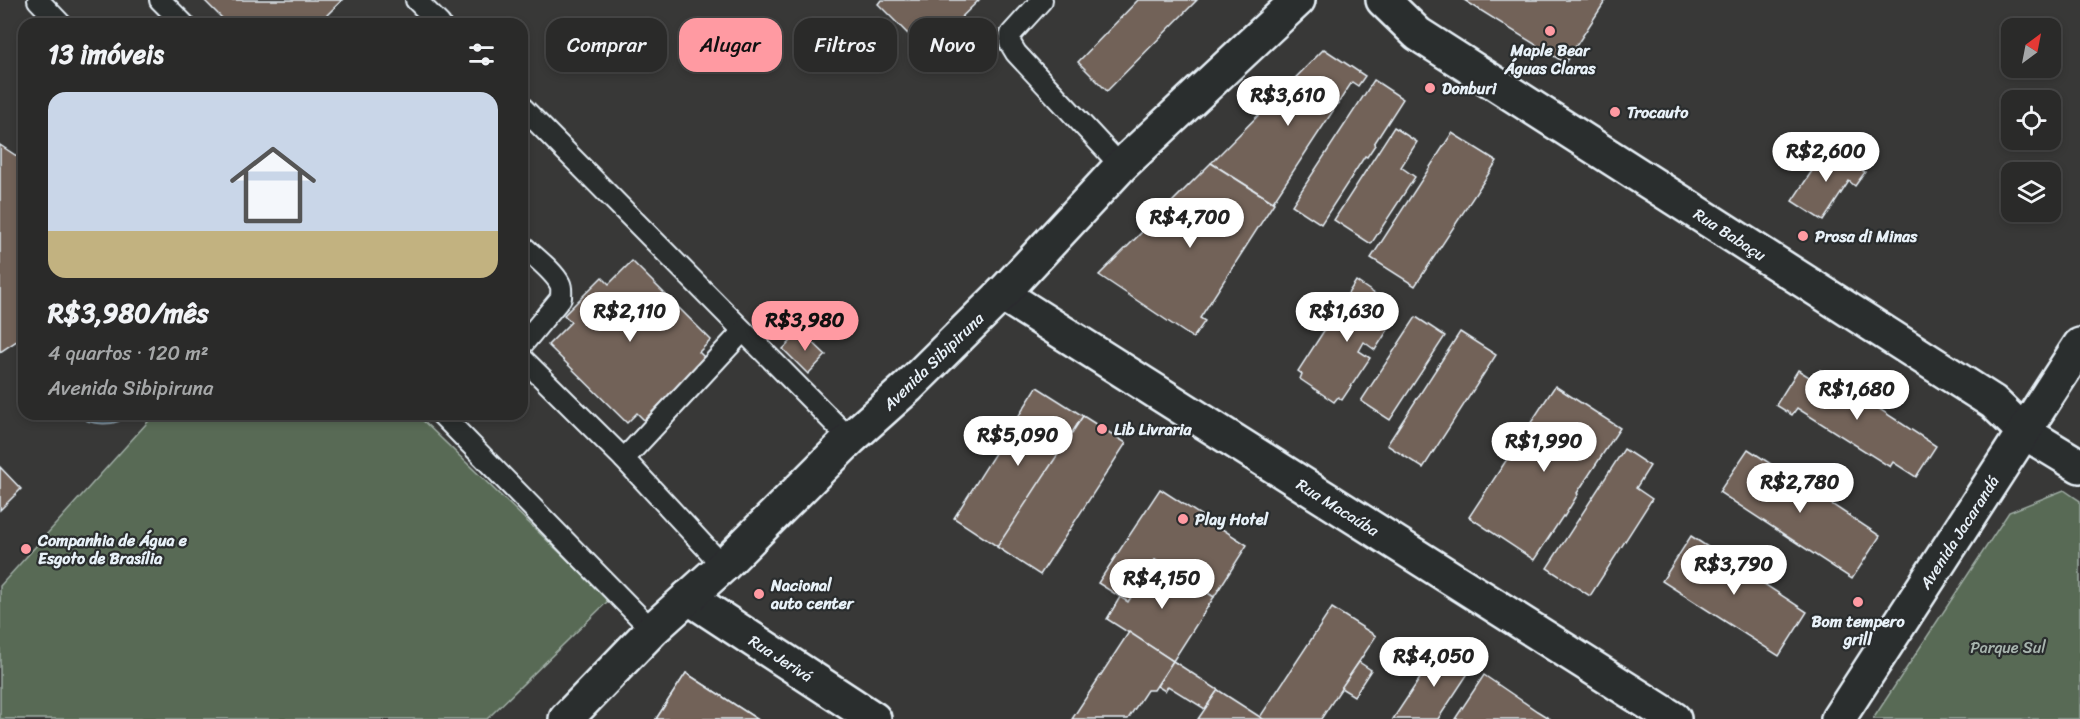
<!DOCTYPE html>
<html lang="pt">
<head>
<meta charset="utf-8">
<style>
  :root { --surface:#2a2a29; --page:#363635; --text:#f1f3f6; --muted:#a5a7a8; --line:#464646; --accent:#ff9aa2 }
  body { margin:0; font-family:Sriracha,sans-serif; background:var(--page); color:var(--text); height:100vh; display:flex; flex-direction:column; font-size:22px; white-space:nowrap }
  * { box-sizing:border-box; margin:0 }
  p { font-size:20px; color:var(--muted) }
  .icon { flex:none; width:33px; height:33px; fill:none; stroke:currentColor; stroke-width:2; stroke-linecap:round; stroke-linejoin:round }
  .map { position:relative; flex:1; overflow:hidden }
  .panel { position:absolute; left:18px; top:18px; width:510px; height:402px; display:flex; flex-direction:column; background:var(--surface); border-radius:18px; box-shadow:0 3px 9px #0003,0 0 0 2px var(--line) }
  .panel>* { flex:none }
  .hud { position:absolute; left:546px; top:18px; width:570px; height:54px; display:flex; gap:12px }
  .needle { width:39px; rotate:32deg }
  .buttons { position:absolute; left:2001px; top:18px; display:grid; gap:12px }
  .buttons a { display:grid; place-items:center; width:60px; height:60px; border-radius:12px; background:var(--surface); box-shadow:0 3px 9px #0003,0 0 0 2px var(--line); font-size:30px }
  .price { position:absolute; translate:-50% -51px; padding:0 14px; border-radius:21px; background:#fff; color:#222; font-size:20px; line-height:39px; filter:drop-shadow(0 2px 3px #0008) }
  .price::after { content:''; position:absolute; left:50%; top:36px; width:18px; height:14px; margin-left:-9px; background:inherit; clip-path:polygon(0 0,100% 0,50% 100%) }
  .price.active { background:var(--accent); color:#111 }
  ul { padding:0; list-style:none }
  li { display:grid; align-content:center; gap:12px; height:318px; padding:0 30px }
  li span { display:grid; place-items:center; height:186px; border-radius:18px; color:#555 }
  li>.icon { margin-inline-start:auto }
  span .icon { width:108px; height:108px; fill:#fffc; stroke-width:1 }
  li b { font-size:26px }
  h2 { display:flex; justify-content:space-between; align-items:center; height:72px; padding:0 30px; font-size:26px }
  .pill { padding:0 21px; border-radius:18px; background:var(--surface); box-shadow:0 3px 9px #0003,0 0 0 2px var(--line); font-size:21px; line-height:54px }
  .pill.active { background:var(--accent); color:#111 }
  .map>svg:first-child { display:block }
</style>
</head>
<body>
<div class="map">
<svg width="2080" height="719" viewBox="0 0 2080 719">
  <rect width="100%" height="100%" fill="#383837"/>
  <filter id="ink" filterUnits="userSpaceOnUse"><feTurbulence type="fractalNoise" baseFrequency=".0167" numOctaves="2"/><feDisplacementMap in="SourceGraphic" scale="12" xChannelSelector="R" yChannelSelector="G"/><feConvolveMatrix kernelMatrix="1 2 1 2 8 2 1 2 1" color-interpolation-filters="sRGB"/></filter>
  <g filter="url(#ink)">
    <!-- green -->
    <g fill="#596b55" stroke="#a0aea6" stroke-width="1.5">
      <path d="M155 414H416L609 600 487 719H0V586Z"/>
      <path d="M2064 490 2080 501V719H1873L2009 512Z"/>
    </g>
    <!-- water -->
    <path fill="#4d6371" stroke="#8b9ca7" stroke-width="1.5" d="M76 414H129C117 428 89 426 76 414Z"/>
    <!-- building -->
    <g fill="#726259" stroke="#e8f1f8" stroke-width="1.5">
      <path d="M204 0H342L318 24H228Z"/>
      <path d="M881 0H979L926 52 878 4Z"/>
      <path d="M1138 0H1197L1107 91 1078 62Z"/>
      <path d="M1464 0H1606L1565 63Z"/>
      <path d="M1324 49 1365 76 1358 86 1352 82 1273 202 1211 163Z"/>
      <path d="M1374 80 1403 99 1374 144 1375 145 1367 157 1365 156 1321 224 1292 205Z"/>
      <path d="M1394 127 1417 142 1401 167 1415 177 1371 244 1334 220Z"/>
      <path d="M1452 133 1497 161 1415 286 1371 258Z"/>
      <path d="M0 145 24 161V336L0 352Z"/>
      <path d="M1819 146 1865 172 1855 186 1849 181 1823 221 1792 201 1818 162 1811 157Z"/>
      <path d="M1211 163 1274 203 1200 318 1205 321 1193 338 1099 275Z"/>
      <path d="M632 261 711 340 699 352 705 358 695 370 644 420 637 413 627 423 548 345 571 322 564 315 602 277 609 284Z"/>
      <path d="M1356 281 1400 311 1375 350 1364 342 1359 351 1370 358 1342 400 1338 397 1334 402 1300 379 1302 374 1298 371Z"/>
      <path d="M1416 317 1445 336 1390 420 1361 401Z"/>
      <path d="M801 331 826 355 808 374 783 349Z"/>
      <path d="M1460 332 1496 355 1423 468 1387 445Z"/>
      <path d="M1798 370 1814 380 1820 370 1936 446 1916 477 1893 462 1890 467 1797 408 1792 415 1776 405Z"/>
      <path d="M1555 386 1620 428 1577 493 1578 494 1564 517 1563 516 1534 560 1469 517Z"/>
      <path d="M1037 387 1083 416 998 547 954 518Z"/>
      <path d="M1083 416 1126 443 1040 575 997 547Z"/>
      <path d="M1624 449 1650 466 1636 488 1652 499 1590 596 1547 568Z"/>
      <path d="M1748 449 1880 536 1852 579 1719 492Z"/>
      <path d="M0 467 21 489 0 510Z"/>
      <path d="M1160 489 1247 545 1214 597 1155 560 1128 602 1098 583Z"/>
      <path d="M1691 536 1807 612 1779 656 1662 581Z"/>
      <path d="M1155 560 1214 597 1173 661 1107 619 1120 597 1128 602Z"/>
      <path d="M1332 608 1376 636 1321 719H1263L1260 717Z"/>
      <path d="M1129 632 1173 661 1154 690H1147L1128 719H1072Z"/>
      <path d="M1440 648 1471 669 1438 719H1393Z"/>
      <path d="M1173 661 1218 690 1205 709 1168 686 1165 691 1157 686Z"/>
      <path d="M1359 662 1371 670 1354 696 1341 688Z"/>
      <path d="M686 673 757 719H656Z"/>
      <path d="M686 673 757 719H656Z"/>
      <path d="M1484 675 1537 711 1550 719H1455Z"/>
      <path d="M1218 690 1260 717 1263 719H1198Z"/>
    </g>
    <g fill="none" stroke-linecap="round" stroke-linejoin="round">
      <!-- service casing -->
      <g stroke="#e8f1f8" stroke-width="24">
        <g id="service">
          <path d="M38 0 61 24"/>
          <path d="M160 0 184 24"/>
          <path d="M416 0 440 24"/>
          <path d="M1042 0 1011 34 1010 43 1016 53 1121 166"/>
          <path d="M522 107 850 439"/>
          <path d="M522 245C532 255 554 271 560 284 562 288 561 293 561 298L522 345"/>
          <path d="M522 358 624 459"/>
          <path d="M441 414 652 630"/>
          <path d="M723 566 624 459 743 331"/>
        </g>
      </g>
      <!-- minor casing -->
      <g stroke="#e8f1f8" stroke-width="38">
        <g id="minor">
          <path d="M1383 0 1418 34 1993 402 2024 432 2080 466"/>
          <path d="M1002 294 1674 719"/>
          <path d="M688 597 874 719"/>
        </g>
      </g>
      <!-- secondary casing -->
      <g stroke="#e8f1f8" stroke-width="38">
        <g id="secondary">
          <path d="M566 719 652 630 723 566 850 439 908 387 1002 294 1121 166 1298 0"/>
          <path d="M1838 719 2080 345"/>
        </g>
      </g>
      <!-- service -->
      <use href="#service" stroke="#2a2d2e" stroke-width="20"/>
      <!-- minor -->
      <use href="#minor" stroke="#2a2d2e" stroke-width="33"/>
      <!-- secondary -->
      <use href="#secondary" stroke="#2a2d2e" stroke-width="33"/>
    </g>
  </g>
  <!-- markers -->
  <g fill="#ff9aa2" stroke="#2a2d2e" stroke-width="2">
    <circle cx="1550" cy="31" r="6"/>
    <circle cx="1430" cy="88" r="6"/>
    <circle cx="1615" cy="112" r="6"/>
    <circle cx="1803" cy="236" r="6"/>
    <circle cx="1102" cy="429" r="6"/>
    <circle cx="1183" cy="519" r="6"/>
    <circle cx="26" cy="549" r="6"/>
    <circle cx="759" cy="594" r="6"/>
    <circle cx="1858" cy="602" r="6"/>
  </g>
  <g text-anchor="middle" stroke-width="4.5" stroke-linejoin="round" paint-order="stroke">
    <!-- poi labels -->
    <g font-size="16" font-weight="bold" fill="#e8f1f8" stroke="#2a2d2e" text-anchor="start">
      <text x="1550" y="56" text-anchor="middle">Maple Bear<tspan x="1550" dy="18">Águas Claras</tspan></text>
      <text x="1442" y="94">Donburi</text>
      <text x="1627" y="118">Trocauto</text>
      <text x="1815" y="242">Prosa di Minas</text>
      <text x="1114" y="435">Lib Livraria</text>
      <text x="1195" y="525">Play Hotel</text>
      <text x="38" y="546">Companhia de Água e<tspan x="38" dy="18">Esgoto de Brasília</tspan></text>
      <text x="771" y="591">Nacional<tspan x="771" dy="18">auto center</tspan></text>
      <text x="1858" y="627" text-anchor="middle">Bom tempero<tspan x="1858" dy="18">grill</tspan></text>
    </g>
    <!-- street labels -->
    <g font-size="16" fill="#e8f1f8" stroke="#2a2d2e">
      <text transform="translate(1730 234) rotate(33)" y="6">Rua Babaçu</text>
      <text transform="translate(933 361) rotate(-44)" y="6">Avenida Sibipiruna</text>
      <text transform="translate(1338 507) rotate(32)" y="6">Rua Macaúba</text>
      <text transform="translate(1959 532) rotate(-57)" y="6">Avenida Jacarandá</text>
      <text transform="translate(781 658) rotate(33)" y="6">Rua Jerivá</text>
    </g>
    <!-- park labels -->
    <g font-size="16" fill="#a8b5af" stroke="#2a2d2e">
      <text x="2008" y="653">Parque Sul</text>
    </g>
  </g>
</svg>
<div class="buttons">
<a><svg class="needle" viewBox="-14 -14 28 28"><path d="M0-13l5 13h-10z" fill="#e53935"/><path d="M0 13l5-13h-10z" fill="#a5a7a8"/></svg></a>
<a><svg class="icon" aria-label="locate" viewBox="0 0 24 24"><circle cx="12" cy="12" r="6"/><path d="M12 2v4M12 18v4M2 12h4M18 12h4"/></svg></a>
<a><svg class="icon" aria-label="layers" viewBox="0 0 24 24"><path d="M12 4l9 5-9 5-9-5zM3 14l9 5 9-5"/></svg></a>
</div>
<b class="price" style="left:1288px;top:127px">R$3,610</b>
<b class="price" style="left:1826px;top:183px">R$2,600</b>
<b class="price" style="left:1190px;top:249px">R$4,700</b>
<b class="price" style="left:630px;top:343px">R$2,110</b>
<b class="price" style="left:1347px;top:343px">R$1,630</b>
<b class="price active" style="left:805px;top:352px">R$3,980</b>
<b class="price" style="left:1857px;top:421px">R$1,680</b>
<b class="price" style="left:1018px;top:467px">R$5,090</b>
<b class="price" style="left:1544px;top:473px">R$1,990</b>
<b class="price" style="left:1800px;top:514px">R$2,780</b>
<b class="price" style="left:1734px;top:596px">R$3,790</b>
<b class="price" style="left:1162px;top:610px">R$4,150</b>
<b class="price" style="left:1434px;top:688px">R$4,050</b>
<div class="hud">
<a class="pill">Comprar</a>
<a class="pill active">Alugar</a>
<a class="pill">Filtros</a>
<a class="pill">Novo</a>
</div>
<section class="panel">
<h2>13 imóveis<svg class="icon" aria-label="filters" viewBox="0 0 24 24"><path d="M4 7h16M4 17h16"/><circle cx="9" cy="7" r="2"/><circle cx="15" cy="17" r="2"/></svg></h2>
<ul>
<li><span style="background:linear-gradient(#c9d6e8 75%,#c2b280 0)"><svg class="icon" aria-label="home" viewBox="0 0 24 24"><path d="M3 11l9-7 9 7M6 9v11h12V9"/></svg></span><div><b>R$3,980/mês</b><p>4 quartos · 120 m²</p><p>Avenida Sibipiruna</p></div></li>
</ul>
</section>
</div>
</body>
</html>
